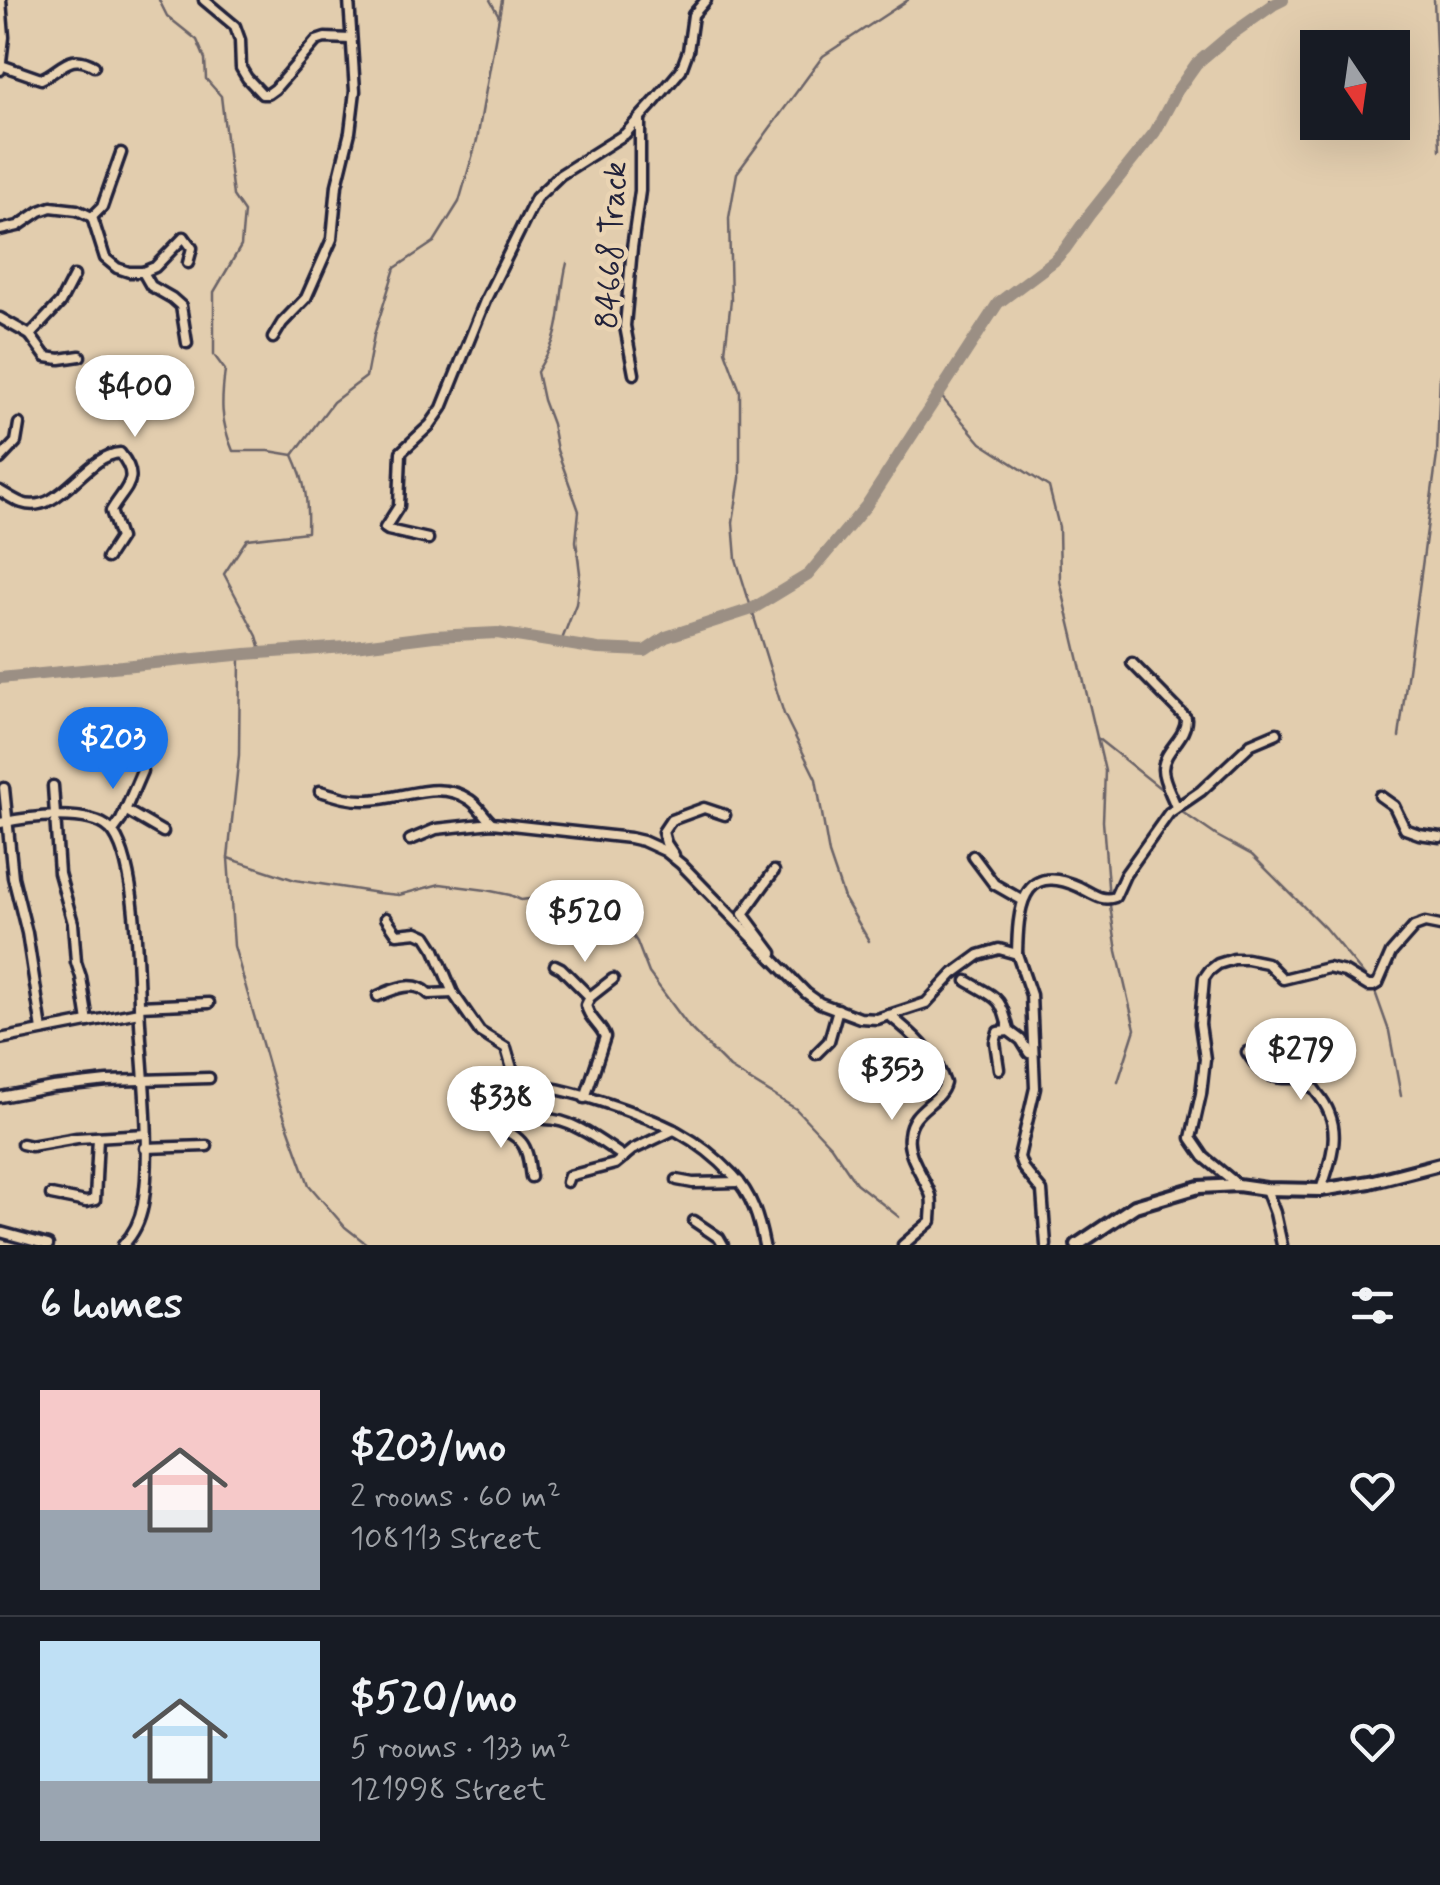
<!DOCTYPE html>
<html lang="en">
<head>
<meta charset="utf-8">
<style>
  :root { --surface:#171b24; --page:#242831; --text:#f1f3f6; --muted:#9ea1a6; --line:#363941; --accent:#1a73e8 }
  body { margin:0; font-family:Mynerve,sans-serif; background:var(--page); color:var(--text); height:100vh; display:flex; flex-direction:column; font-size:38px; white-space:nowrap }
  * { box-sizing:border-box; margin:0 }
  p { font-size:32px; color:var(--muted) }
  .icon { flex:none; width:55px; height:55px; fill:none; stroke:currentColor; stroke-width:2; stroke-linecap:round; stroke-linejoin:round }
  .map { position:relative; height:1245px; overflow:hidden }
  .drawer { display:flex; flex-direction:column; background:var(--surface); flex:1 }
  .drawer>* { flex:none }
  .needle { width:65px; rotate:167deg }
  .controls { position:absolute; left:1300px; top:30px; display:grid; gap:20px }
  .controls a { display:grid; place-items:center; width:110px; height:110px; border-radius:0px; background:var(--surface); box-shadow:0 10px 40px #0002; font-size:50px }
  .price { position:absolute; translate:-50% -85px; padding:0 22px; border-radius:35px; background:#fff; color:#222; font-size:32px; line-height:65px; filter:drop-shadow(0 2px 5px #0008) }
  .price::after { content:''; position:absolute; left:50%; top:60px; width:30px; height:22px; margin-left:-15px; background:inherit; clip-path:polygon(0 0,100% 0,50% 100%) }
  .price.on { background:var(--accent); color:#fff }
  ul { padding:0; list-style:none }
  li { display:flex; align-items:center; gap:30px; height:250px; padding:0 40px }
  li+li { border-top:2px solid var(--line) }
  li span { display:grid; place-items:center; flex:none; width:280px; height:200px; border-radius:0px; color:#555 }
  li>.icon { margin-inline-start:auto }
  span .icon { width:120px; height:120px; fill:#fffc; stroke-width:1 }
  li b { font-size:42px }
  h2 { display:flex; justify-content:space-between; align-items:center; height:120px; padding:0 40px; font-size:42px }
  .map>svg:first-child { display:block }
</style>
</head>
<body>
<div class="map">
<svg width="1440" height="1245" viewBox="0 0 1440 1245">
  <rect width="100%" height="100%" fill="#e2cdae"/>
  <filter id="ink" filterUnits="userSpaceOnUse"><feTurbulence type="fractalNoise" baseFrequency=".01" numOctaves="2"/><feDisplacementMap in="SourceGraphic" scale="20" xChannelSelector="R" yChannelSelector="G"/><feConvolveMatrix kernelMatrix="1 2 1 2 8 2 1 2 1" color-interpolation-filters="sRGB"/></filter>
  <g filter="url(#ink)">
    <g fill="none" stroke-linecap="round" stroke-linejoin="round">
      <!-- stream -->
      <g stroke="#6b6367" stroke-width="2.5">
        <path d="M159 0 167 16 197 40 205 59 206 79 221 96 233 196 244 212 241 246 214 292V355L225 370C221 402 220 420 233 451H269L293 455C306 483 308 501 307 532L247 539 224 574 257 636 262 653"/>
        <path d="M490 0 499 16"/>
        <path d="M1270 0 1273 5"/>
        <path d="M1434 0 1440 150"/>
        <path d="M939 394 981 443 1049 487 1059 527 1060 581 1105 771 1103 821 1109 899 1117 951 1135 1029 1118 1082"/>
        <path d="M293 455 333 402 366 377 374 335 395 268 434 242 459 202 477 140 502 0"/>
        <path d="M561 642 576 604 580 573 576 541 579 511 557 450 552 424 543 400 537 372C545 358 554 344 557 328 562 306 561 285 567 263"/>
        <path d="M240 655 239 755 228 858 234 946 278 1099 309 1185 345 1227 368 1245"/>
        <path d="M1399 737 1437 455 1440 374"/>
        <path d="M1097 738 1165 792"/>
        <path d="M1179 810 1217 836 1252 855 1325 928 1373 986 1389 1031 1401 1096"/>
        <path d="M228 858 295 880 378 893 399 895 440 884 486 890 510 895 521 900 554 896 589 895 606 905 623 921 637 942 649 973 689 1027 730 1068 796 1109 831 1146 856 1183 899 1217"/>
        <path d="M869 941 844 898 829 854 816 779 784 714 736 559 733 522 740 478V391L725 351 731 300 729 218 737 173 823 56 908 0"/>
      </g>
      <!-- river -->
      <path stroke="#9b8f84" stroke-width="12" d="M0 678 246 654 346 647 434 636 497 633 598 649 645 651 666 637 752 609 808 575 866 506 998 303 1054 261 1065 249 1089 215 1155 132 1177 91 1196 64 1229 36 1273 5 1283 0"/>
      <!-- minor casing -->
      <g stroke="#22223b" stroke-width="15">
        <g id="minor">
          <path d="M204 0 235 26 240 40 241 68 247 78 262 94H268L275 89 316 41 325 38 351 39"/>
          <path d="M1 65 41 79C62 70 69 51 94 66"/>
          <path d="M0 70 4 37 1 0"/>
          <path d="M92 217 102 207 121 153"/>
          <path d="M0 230 18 226 40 211 51 207 77 210 92 217 105 258 117 268 129 272H143L155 267 184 237 192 248 188 263"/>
          <path d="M143 272 151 286 172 298 181 306 187 343"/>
          <path d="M0 318 30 335 46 357 60 359 80 356"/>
          <path d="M30 335 60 303 74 276"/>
          <path d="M273 338 282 323 306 298 332 239 337 185 350 132 355 91 349 0"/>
          <path d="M634 374 625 326 632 248 640 191V119"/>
          <path d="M0 459 16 442 19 424"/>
          <path d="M0 491C7 495 14 500 22 503 60 516 85 455 120 453 142 480 125 487 111 511L120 538 107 558"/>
          <path d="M428 539 388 530 385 528 399 506 401 452 430 425 442 408 485 301 536 198 560 175 625 134 655 101 681 70 688 51 693 15 706 0"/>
          <path d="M1132 663 1186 718C1187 738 1164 749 1163 769 1163 781 1172 795 1176 807"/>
          <path d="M53 786 59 873 73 923 76 962 81 977 88 1022"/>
          <path d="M4 788 13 877 27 933 42 1030"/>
          <path d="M320 791C336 796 351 801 368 800 401 800 438 778 470 800 479 806 484 816 492 823L630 838 643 841 665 851 681 864 806 993 820 1003 860 1018 877 1019 926 1003 953 974 979 955 999 949 1017 954 1031 995 1035 1088 1019 1157 1023 1168 1042 1191 1046 1245"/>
          <path d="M1380 796 1394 806 1405 829 1419 834 1440 837"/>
          <path d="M125 810 163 832"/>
          <path d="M0 823C27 817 89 809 110 829 139 858 137 981 140 1023 143 1078 152 1151 143 1205 140 1221 134 1234 123 1245"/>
          <path d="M113 831 121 820 142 771"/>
          <path d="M410 840 436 829 492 823"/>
          <path d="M674 855 666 843 663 832 671 820 704 808 725 815"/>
          <path d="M973 856 994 884 1022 900"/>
          <path d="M386 918 397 934 417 932 426 936 435 950 453 993 480 1032 506 1048 516 1082 519 1088"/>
          <path d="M772 953 743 914 774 871"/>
          <path d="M1017 954C1018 912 1020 860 1079 887 1092 893 1101 902 1115 897L1125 875 1169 813 1201 791 1251 744 1277 733"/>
          <path d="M555 965 561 968 590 997"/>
          <path d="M967 981C998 999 1001 996 1009 1031L1021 1040 1029 1053"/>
          <path d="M378 996C395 988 415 980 429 994L453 993"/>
          <path d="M139 1006 209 1003"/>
          <path d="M889 1015C913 1034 935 1053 945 1083 940 1104 911 1108 909 1135 906 1156 925 1177 931 1196 933 1204 931 1213 931 1221L903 1245"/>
          <path d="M0 1039 139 1012"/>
          <path d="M1247 1052C1256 1066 1265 1077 1283 1078 1287 1078 1296 1078 1299 1078 1308 1080 1312 1086 1317 1093 1344 1125 1333 1153 1321 1190"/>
          <path d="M816 1054 829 1041 838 1009"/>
          <path d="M999 1069 995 1042 998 1032 1009 1031"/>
          <path d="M0 1097 53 1087 107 1081 209 1078"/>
          <path d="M585 1098 605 1037C601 1025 589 1020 586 1005L590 997 613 979"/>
          <path d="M545 1119C573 1119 601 1142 624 1157"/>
          <path d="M22 1144 31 1146 77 1138 146 1134"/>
          <path d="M145 1148 207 1146"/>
          <path d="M531 1177C529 1166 529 1151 521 1142 513 1132 501 1131 493 1120 497 1103 505 1092 522 1087 551 1080 650 1117 678 1132 698 1143 718 1159 733 1175 752 1195 759 1219 764 1245"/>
          <path d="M677 1180 693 1183 739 1182"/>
          <path d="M567 1182 569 1176 615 1164 632 1150 674 1130"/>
          <path d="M1238 1185 1204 1157 1191 1138 1201 1094 1205 1059 1200 1024 1204 978 1209 971 1218 964 1234 959H1247L1267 963 1283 979 1328 968 1345 972 1368 986H1373L1378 983 1391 953 1414 927 1425 923 1440 926"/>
          <path d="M1266 1189 1275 1213 1282 1245"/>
          <path d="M51 1195 86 1202 95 1200 98 1137"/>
          <path d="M694 1221 719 1238 723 1245"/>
          <path d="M0 1232 48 1245"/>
        </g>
      </g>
      <!-- tertiary casing -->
      <g stroke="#22223b" stroke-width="18">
        <path id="tertiary" d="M1077 1245 1135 1206 1199 1187 1238 1185 1266 1189 1321 1190 1370 1182 1440 1164"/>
      </g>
      <!-- minor -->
      <use href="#minor" stroke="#ead4b3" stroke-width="8"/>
      <!-- tertiary -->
      <use href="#tertiary" stroke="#ead4b3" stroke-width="10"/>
    </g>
  </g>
  <g text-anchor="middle" stroke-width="9" stroke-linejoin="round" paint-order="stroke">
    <!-- street labels -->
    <g font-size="32" fill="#22223b" stroke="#ead4b3">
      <text transform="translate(610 245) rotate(-87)" y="11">84668 Track</text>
    </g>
  </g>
</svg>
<div class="controls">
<a><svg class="needle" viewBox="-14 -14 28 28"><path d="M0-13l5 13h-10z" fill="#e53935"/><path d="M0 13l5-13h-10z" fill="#9ea1a6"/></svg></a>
</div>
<b class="price" style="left:135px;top:440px">$400</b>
<b class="price on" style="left:113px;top:792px">$203</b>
<b class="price" style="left:585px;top:965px">$520</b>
<b class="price" style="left:1301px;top:1103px">$279</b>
<b class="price" style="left:892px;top:1123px">$353</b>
<b class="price" style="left:501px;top:1151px">$338</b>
</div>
<section class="drawer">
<h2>6 homes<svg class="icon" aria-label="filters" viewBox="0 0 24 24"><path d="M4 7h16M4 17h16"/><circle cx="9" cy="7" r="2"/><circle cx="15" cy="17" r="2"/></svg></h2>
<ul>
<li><span style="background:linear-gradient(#f6c9c9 60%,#9aa5b1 0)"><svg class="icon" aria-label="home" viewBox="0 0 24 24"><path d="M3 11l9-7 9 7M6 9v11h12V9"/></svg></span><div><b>$203/mo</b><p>2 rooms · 60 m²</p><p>108113 Street</p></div><svg class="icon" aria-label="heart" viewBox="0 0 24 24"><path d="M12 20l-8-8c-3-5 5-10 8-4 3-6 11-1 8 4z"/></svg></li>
<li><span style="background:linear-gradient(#bfe0f5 70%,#9aa5b1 0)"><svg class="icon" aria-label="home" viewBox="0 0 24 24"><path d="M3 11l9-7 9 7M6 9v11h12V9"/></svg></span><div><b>$520/mo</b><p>5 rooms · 133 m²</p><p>121998 Street</p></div><svg class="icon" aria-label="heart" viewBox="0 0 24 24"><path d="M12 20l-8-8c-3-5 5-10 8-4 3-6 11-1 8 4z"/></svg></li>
</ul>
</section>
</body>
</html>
